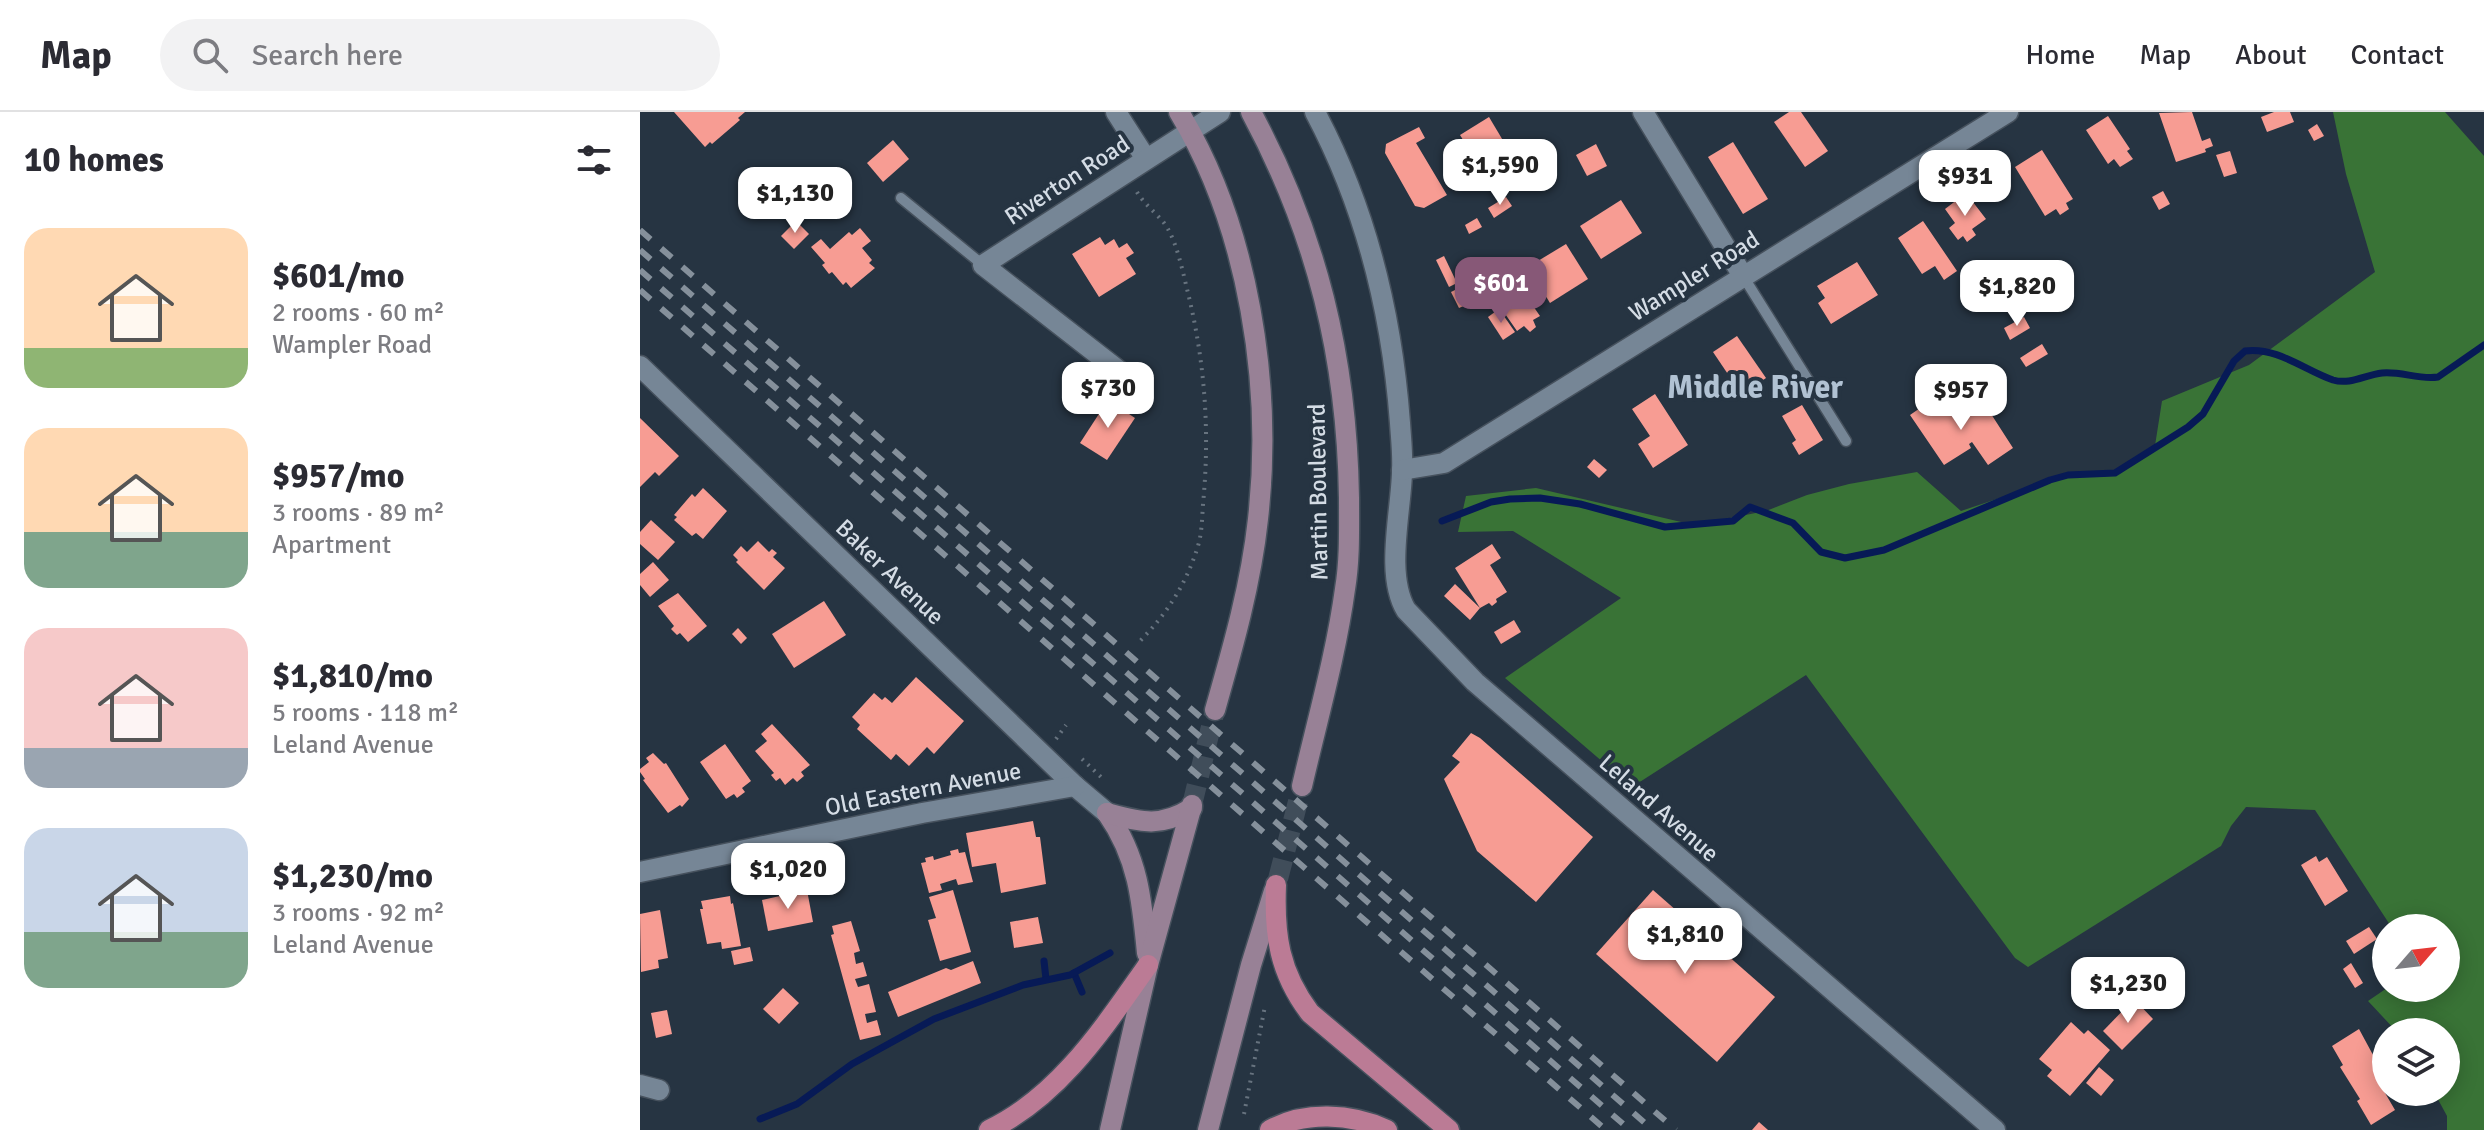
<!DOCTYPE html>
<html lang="en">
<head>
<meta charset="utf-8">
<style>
  :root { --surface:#fff; --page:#f2f2f3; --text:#2b2b33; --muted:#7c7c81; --line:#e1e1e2; --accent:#875877 }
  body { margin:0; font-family:Signika,sans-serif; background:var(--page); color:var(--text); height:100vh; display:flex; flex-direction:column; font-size:30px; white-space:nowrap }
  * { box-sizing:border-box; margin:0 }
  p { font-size:26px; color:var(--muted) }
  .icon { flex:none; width:44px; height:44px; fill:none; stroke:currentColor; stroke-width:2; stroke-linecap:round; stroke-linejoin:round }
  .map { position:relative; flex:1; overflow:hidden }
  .side { display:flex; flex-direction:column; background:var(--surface); width:640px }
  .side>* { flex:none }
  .needle { width:52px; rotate:62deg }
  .fabs { position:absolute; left:1732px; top:802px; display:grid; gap:16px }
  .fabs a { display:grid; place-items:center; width:88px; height:88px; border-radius:50%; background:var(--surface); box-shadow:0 4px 20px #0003; font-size:40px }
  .price { position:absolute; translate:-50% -68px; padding:0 18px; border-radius:16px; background:#fff; color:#222; font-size:26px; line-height:52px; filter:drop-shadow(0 2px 4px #0008) }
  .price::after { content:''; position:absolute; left:50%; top:48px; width:24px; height:18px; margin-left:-12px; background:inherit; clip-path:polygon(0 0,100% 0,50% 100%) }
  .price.on { background:var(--accent); color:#fff }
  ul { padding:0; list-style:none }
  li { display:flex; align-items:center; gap:24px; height:200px; padding:0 24px }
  li span { display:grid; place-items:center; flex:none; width:224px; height:160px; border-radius:24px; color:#555 }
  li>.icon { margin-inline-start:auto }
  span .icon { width:96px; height:96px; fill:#fffc; stroke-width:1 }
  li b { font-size:34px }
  h2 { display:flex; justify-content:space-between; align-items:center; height:96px; padding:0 24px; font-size:34px }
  header { display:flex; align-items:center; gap:48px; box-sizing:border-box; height:112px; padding:0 40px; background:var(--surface); border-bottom:2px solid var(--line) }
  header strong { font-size:38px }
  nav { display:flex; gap:44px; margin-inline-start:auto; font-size:28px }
  .search { width:560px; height:72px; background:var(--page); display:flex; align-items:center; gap:20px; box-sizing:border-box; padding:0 28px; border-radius:44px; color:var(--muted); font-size:30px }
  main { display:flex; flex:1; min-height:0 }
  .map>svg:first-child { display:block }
</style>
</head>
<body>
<header>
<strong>Map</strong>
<div class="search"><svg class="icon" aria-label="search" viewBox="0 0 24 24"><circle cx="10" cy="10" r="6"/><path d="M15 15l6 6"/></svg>Search here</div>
<nav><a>Home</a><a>Map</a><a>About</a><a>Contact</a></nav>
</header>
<main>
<section class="side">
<h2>10 homes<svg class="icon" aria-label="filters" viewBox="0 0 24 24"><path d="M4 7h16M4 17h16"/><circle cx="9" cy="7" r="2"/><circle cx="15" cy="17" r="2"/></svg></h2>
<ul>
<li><span style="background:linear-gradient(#ffd9b3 75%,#8fb573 0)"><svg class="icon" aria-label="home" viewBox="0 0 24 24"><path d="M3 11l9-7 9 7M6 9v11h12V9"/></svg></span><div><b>$601/mo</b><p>2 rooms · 60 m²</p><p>Wampler Road</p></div></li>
<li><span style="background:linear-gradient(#ffd9b3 65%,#7fa58c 0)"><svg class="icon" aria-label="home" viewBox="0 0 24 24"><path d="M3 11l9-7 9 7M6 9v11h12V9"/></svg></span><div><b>$957/mo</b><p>3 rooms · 89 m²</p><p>Apartment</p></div></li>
<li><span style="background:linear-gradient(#f6c9c9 75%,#9aa5b1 0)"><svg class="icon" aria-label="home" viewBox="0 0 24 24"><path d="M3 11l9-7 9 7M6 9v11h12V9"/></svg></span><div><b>$1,810/mo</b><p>5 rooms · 118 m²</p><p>Leland Avenue</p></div></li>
<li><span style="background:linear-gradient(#c9d6e8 65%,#7fa58c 0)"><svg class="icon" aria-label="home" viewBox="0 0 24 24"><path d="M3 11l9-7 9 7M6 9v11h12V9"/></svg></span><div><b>$1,230/mo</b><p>3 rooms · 92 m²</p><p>Leland Avenue</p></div></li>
</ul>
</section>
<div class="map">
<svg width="1844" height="1018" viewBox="0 0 1844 1018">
  <rect width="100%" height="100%" fill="#263442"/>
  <!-- forest -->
  <path fill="#397336" d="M1693 0H1805L1844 44V1018H1807V1004L1794 980H1806V920H1757L1728 889 1747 876H1806V816H1752L1675 698 1606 695 1591 714 1581 734 1388 855 1375 846 1166 563 992 675 865 566 981 486 873 419 818 420 826 384 896 376 1054 413 1126 399 1167 383 1209 372 1277 360 1321 399 1431 362H1477L1514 340 1522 289 1609 253 1735 160 1706 62Z"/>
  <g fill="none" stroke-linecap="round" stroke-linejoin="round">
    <!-- stream -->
    <g stroke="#071a56" stroke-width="7">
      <path d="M802 409 851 390 870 387 900 386 940 392 1025 415 1093 409 1110 395 1153 411 1181 440 1205 446 1244 438 1410 368 1428 363 1475 361 1548 315 1563 302 1594 249 1605 239C1638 235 1664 258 1693 268 1710 273 1725 263 1742 261 1761 259 1779 268 1798 265L1844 233"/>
      <path d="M404 849 406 867"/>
      <path d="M434 861 442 880"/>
      <path d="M120 1007 157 992 212 952 294 907 383 873 430 863 470 841"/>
    </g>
  </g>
  <!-- building -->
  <g fill="#f79c93">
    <path d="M34 0H105L98 6 100 8 72 32 70 30 65 35Z"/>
    <path d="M1149 0H1161L1188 39 1165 55 1134 10Z"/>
    <path d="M1552 0 1562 29 1570 26 1573 34 1565 37 1566 40 1536 50 1519 1Z"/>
    <path d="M1634 0H1650L1654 10 1627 20 1621 5Z"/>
    <path d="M1468 4 1490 37 1487 39 1493 47 1480 55 1474 47 1468 52 1446 18Z"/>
    <path d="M849 5 880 57 852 75 820 23Z"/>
    <path d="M1677 12 1684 24 1674 29 1668 18Z"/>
    <path d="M779 15 785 26 776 31 807 83 784 96 775 94 745 41 746 32Z"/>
    <path d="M253 28 269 47 243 70 227 51Z"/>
    <path d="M1093 30 1128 87 1103 102 1068 45Z"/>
    <path d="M956 32 967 54 947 64 936 43Z"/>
    <path d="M1402 38 1433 87 1426 91 1429 97 1420 103 1416 97 1405 104 1375 55Z"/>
    <path d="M1590 39 1597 61 1584 65 1576 43Z"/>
    <path d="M1523 79 1530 92 1519 98 1512 85Z"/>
    <path d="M1326 81 1346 107 1332 117 1336 123 1327 130 1323 124 1318 128 1309 116 1315 111 1305 97Z"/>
    <path d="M866 85 872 94 854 106 848 96Z"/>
    <path d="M981 88 1002 121 961 147 940 114Z"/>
    <path d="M837 106 842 115 829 122 825 113Z"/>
    <path d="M156 109 169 122 154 137 141 124Z"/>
    <path d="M1283 109 1317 159 1304 168 1295 154 1282 162 1258 126Z"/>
    <path d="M220 116 231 129 222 136 232 148 229 151 235 156 211 176 206 170 203 173 192 160 189 162 182 153 185 151 171 135 181 127 190 137 209 120 212 123Z"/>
    <path d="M460 125 465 133 474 127 479 136 487 131 494 141 486 146 496 162 459 185 432 142Z"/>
    <path d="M926 132 948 167 910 191 888 155Z"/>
    <path d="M804 144 817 171 809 175 796 148Z"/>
    <path d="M1217 150 1238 183 1191 212 1178 191 1185 186 1177 174Z"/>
    <path d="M866 171 874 183 882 178 900 204 893 208 896 215 890 220 884 214 877 219 854 186 852 188 849 183Z"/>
    <path d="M819 176 828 192 819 196 811 180Z"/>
    <path d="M859 197 875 220 863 228 848 205Z"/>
    <path d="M1384 205 1390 216 1370 228 1364 216Z"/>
    <path d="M1097 224 1126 266 1102 283 1073 240Z"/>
    <path d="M1402 232 1408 242 1386 255 1380 246Z"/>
    <path d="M1015 282 1048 333 1013 356 998 332 1010 324 992 297Z"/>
    <path d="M1299 283 1316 309 1344 291 1373 336 1348 353 1332 330 1329 332 1331 336 1304 353 1270 303Z"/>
    <path d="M468 288 495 306 467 348 440 331Z"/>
    <path d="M1162 293 1183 328 1159 343 1152 331 1156 328 1142 304Z"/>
    <path d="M0 306 39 344 19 364 15 360 0 375Z"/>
    <path d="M954 347 967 358 959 366 947 355Z"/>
    <path d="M63 376 87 399 63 427 56 421 52 424 34 408 37 405 34 403 52 382 55 385Z"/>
    <path d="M11 408 35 430 18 448 0 432V420Z"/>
    <path d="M118 429 129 440 132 437 137 441 133 445 145 456 124 478 96 450 98 448 93 443 101 434 107 440Z"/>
    <path d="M852 432 861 446 850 453 867 480 856 487 857 490 852 494 849 491 840 496 830 508 804 484 815 472 840 496 815 456Z"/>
    <path d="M13 450 29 468 10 485 0 473V462Z"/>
    <path d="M38 481 67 514 48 530 40 521 37 523 31 517 34 514 18 494Z"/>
    <path d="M184 489 206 523 154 556 132 522Z"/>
    <path d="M874 508 881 520 861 532 854 520Z"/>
    <path d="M98 516 107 526 101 532 92 522Z"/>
    <path d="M276 565 324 609 294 642 287 635 269 654 256 642 251 648 217 617 220 613 212 605 234 581 242 588 245 585 252 591Z"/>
    <path d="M132 612 170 653 161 660 164 664 157 670 153 666 145 673 140 666 136 669 131 663 134 661 115 639 127 629 121 622Z"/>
    <path d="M831 621 840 626 953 725 896 790 837 739 804 667 820 650 812 644Z"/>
    <path d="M85 632 111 669 102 676 105 680 97 686 94 682 86 687 60 650Z"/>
    <path d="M13 641 24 652 26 651 49 687 42 695 40 693 28 701 3 668 5 667 0 660V657L9 650 6 646Z"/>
    <path d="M393 709 396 725H400L406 772 361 781 356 751 332 755 326 721Z"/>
    <path d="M318 737 319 741 325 740 333 770 318 773 316 767 300 772 302 778 289 781 281 751 286 750 285 746 293 744 294 748 311 743 310 739Z"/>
    <path d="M1676 744 1679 750 1687 745 1708 779 1685 794 1661 753Z"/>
    <path d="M167 778 173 810 128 819 122 788Z"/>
    <path d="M313 778 331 840 300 849 288 808 296 806 289 785Z"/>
    <path d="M1013 778 1135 885 1077 950 956 842Z"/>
    <path d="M90 784 91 792 93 791 101 834 82 837 81 830 67 832 60 797H63L61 789Z"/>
    <path d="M20 798 28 846 18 848 19 856 1 860 0 802Z"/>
    <path d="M398 805 403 831 374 836 370 810Z"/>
    <path d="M211 809 220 839 214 841 216 852 223 850 227 864 215 867 218 875 229 872 236 900 225 902 227 911 237 908 241 923 220 928 191 823 194 822 192 814Z"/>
    <path d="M1729 815 1737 827 1714 842 1706 829Z"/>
    <path d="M110 835 113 849 94 853 91 839Z"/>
    <path d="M333 849 341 871 258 905 248 880 306 856 311 858Z"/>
    <path d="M1507 849 1514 859 1497 871 1490 861Z"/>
    <path d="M1711 851 1723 871 1715 876 1703 857Z"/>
    <path d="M143 876 159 891 139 912 123 897Z"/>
    <path d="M1494 887 1513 907 1482 938 1463 919Z"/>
    <path d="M27 898 32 922 16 926 11 901Z"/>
    <path d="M1431 910 1444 922 1448 918 1470 938 1430 984 1407 964 1412 958 1399 947Z"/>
    <path d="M1719 917 1746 967V971L1741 974 1755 998 1731 1013 1717 989 1720 987 1700 955 1703 953 1692 934Z"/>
    <path d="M1459 955 1474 968 1461 984 1446 971Z"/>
    <path d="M1119 1010 1128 1018H1112Z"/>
  </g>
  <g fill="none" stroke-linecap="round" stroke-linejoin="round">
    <!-- secondary-tunnel -->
    <g stroke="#404d5a" stroke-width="20" stroke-dasharray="20 10" stroke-linecap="butt">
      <path d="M552 693 575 598"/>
      <path d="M638 767 662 674"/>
    </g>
    <!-- lane casing -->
    <g stroke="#46515d" stroke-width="13">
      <g id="lane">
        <path d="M261 86 343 153"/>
        <path d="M1103 164 1206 329"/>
      </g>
    </g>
    <!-- street casing -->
    <g stroke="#46515d" stroke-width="23">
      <g id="street">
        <path d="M476 0 506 47"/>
        <path d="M675 0C726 96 752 203 760 311 761 327 763 343 762 360 761 401 745 462 766 498L835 570 1355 1018"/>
        <path d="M1003 0 1103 164"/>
        <path d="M0 254 435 674 467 701"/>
        <path d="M501 276 343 153 580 0"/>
        <path d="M762 358 804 351 1368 0"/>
        <path d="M0 760 282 701 435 674"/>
        <path d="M0 973 19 978"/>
      </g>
    </g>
    <!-- secondary casing -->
    <g stroke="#46515d" stroke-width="23">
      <g id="secondary">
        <path d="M539 0C609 116 633 274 618 407 611 472 593 535 575 598"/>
        <path d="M611 0C677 123 707 246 709 386 709 417 710 447 705 477 696 543 677 609 662 674"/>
        <path d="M467 701C498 745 502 788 507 841"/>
        <path d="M467 701C501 710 520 716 552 696"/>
        <path d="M470 1018 508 853 552 693"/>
        <path d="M568 1018 611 853 634 779"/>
      </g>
    </g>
    <!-- primary casing -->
    <g stroke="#46515d" stroke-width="23">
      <g id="primary">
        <path d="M636 773C634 823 639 860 670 901L809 1018"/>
        <path d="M349 1018C420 984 464 915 508 853"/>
        <path d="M630 1018C664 999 711 1001 747 1018"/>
      </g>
    </g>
    <!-- path -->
    <g stroke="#67737f" stroke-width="4" stroke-dasharray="2 6" stroke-linecap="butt">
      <path d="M497 80C505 94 520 103 528 117 538 135 543 161 548 181 565 251 570 320 563 392 562 406 562 421 558 434 546 473 526 503 498 531"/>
      <path d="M416 627 426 613"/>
      <path d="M442 647 462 666"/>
      <path d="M604 1002 625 894"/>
    </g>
    <!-- lane -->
    <use href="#lane" stroke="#768696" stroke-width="10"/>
    <!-- street -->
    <use href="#street" stroke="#768696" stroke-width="20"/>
    <!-- secondary -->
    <use href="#secondary" stroke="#988196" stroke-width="20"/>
    <!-- primary -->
    <use href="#primary" stroke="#bb7b95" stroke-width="20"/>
    <!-- rail -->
    <g stroke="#85909b" stroke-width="6" stroke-dasharray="14 14" stroke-linecap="butt">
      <path d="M0 118 1036 1018"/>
      <path d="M0 138 1013 1018"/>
      <path d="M0 158 990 1018"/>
      <path d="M0 178 966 1018"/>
    </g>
  </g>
  <g text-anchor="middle" stroke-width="8" stroke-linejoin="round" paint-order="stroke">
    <!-- street labels -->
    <g font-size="24" fill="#d4dce5" stroke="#263442">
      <text transform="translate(427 68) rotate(-33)" y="8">Riverton Road</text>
      <text transform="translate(1054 164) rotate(-32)" y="8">Wampler Road</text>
      <text transform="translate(678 380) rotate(-91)" y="8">Martin Boulevard</text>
      <text transform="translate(250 460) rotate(44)" y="8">Baker Avenue</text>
      <text transform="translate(283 677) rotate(-11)" y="8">Old Eastern Avenue</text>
      <text transform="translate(1019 696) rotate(41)" y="8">Leland Avenue</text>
    </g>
    <!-- district labels -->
    <g font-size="32" font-weight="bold" fill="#b1c2d3" stroke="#263442">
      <text x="1115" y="286">Middle River</text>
    </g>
  </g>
</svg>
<div class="fabs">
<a><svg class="needle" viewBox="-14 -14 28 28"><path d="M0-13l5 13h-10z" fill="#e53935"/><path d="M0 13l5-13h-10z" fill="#7c7c81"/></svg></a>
<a><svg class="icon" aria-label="layers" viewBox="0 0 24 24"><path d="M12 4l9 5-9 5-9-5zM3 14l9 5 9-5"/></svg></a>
</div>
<b class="price" style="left:860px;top:95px">$1,590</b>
<b class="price" style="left:1325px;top:106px">$931</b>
<b class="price" style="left:155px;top:123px">$1,130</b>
<b class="price on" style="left:861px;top:213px">$601</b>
<b class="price" style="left:1377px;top:216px">$1,820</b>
<b class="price" style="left:468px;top:318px">$730</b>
<b class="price" style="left:1321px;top:320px">$957</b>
<b class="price" style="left:148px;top:799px">$1,020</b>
<b class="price" style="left:1045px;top:864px">$1,810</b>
<b class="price" style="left:1488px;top:913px">$1,230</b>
</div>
</main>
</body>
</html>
